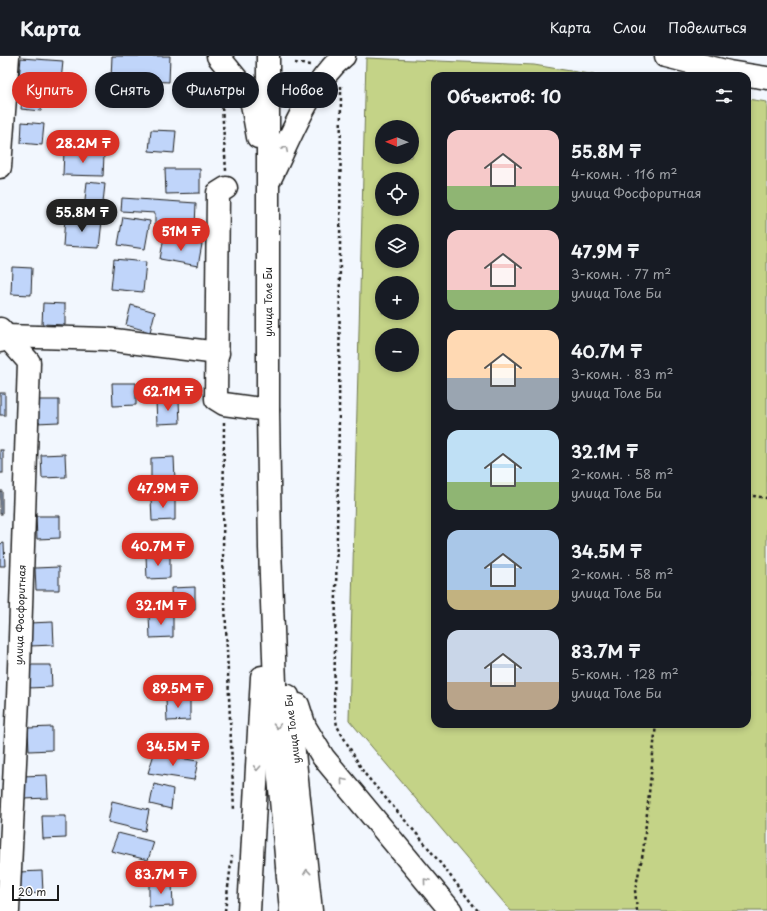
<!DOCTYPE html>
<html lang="ru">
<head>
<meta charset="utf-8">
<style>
  :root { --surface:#171b24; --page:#20242c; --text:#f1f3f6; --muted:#9ea1a6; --line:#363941; --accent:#d93025 }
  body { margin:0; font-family:"Playpen Sans",sans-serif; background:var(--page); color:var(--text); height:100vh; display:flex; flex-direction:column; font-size:15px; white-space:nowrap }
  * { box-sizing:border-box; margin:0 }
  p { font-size:13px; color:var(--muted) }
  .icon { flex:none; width:22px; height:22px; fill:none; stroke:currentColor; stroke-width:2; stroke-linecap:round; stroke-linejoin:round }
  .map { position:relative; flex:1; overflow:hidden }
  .side { position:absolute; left:431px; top:16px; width:320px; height:656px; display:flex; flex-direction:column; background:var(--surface); border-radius:12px; box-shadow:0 2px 6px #0003 }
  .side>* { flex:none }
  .top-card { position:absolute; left:12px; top:16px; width:359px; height:36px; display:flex; gap:8px }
  .needle { width:26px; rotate:271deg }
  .controls { position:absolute; left:375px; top:64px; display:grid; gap:8px }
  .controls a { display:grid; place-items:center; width:44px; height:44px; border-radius:50%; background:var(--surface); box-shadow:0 2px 6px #0003; font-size:20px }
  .scale { position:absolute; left:12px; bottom:10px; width:47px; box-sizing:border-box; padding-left:4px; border:2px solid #1c1c1c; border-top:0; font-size:11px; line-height:14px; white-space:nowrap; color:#1c1c1c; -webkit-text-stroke:3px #fff; paint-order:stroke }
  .price { position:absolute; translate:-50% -34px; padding:0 9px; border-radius:14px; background:var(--accent); color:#fff; font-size:13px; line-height:26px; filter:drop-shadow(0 1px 2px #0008) }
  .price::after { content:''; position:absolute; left:50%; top:24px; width:12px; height:9px; margin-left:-6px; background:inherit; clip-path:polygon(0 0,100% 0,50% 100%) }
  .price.active { background:#222; color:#fff }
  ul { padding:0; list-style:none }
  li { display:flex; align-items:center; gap:12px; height:100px; padding:0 16px }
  li span { display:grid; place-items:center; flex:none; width:112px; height:80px; border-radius:12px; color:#555 }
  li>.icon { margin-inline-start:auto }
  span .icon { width:48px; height:48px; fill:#fffc; stroke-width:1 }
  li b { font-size:17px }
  h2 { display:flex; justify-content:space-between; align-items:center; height:48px; padding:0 16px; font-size:17px }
  .tag { padding:0 14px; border-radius:18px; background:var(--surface); box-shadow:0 2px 6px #0003; font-size:14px; line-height:36px }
  .tag.active { background:var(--accent); color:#fff }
  header { display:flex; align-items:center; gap:24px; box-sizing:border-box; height:56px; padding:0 20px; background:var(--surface); border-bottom:1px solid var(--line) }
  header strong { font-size:19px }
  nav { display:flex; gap:22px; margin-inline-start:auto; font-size:14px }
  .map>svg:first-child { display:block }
</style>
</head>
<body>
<header>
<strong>Карта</strong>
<nav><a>Карта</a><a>Слои</a><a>Поделиться</a></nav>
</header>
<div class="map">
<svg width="767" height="855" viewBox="0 0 767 855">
  <rect width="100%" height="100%" fill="#f2f7fe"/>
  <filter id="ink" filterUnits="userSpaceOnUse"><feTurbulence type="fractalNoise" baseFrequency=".025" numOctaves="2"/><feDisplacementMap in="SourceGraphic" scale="8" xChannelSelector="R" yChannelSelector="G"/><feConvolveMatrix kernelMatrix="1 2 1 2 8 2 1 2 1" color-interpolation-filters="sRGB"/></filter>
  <g filter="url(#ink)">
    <!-- green -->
    <path fill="#c4d387" stroke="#707852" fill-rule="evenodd" d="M366 2 534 9 601 20H435V668H747V43L767 46V855H511L349 664ZM382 71H412V101H382ZM382 123H412V153H382ZM382 175H412V205H382ZM382 227H412V257H382ZM382 279H412V309H382Z"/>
    <!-- building -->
    <g fill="#c0d5fa" stroke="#1c1c1c">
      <path d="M112 0H170L169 26 111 23Z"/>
      <path d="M21 2 63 5 61 25 19 22Z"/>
      <path d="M23 33 43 35 41 55 21 53Z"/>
      <path d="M22 66 44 68 42 89 21 87Z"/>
      <path d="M151 74 176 75 174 97 149 95Z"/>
      <path d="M64 95 104 99 103 120 63 119Z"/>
      <path d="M165 113H200V137L166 138Z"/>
      <path d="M87 126 105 128 102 156 84 154Z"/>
      <path d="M122 142 196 147 195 171 155 168V157L121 155Z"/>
      <path d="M65 161 102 165 99 192 63 190Z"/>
      <path d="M123 161 150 165 145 193 118 189Z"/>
      <path d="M164 181 202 188 198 210 160 203Z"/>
      <path d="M114 203 146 206 143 236 111 233Z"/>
      <path d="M12 211 32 212 31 239 11 238Z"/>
      <path d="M43 247 65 248V269L42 268Z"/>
      <path d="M131 249 155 256 150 276 126 269Z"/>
      <path d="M112 327H136V349L113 350Z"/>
      <rect x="0" y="337" width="5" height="22"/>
      <path d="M35 344H59V366L36 367Z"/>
      <path d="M156 345H179L180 367 157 368Z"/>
      <rect x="0" y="394" width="3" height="23"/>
      <path d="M65 398 66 421 42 422 41 399Z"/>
      <path d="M174 401 175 424H151V402Z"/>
      <rect x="0" y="435" width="2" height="23"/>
      <path d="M175 441V464L152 465 151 442Z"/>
      <path d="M36 460H60V482L37 483Z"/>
      <path d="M4 487 5 510H0V488Z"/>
      <path d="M146 500H170V522L147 523Z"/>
      <path d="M59 511V534H36L35 512Z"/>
      <path d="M195 531V554H172L171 532Z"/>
      <path d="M173 558V581L150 582 149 559Z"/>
      <path d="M53 566 54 589 30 590 29 567Z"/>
      <path d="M27 609H51L52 631 28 632Z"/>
      <path d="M190 642V664L167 665 166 643Z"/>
      <path d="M52 671V694L29 695 28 672Z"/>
      <path d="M154 698 198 705 194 724 148 717Z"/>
      <path d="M47 719 48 742 24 743 23 720Z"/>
      <path d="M154 728 173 733 171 753 150 748Z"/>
      <path d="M112 745 149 754 145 775 108 766Z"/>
      <path d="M42 760H66V782L43 783Z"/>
      <path d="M118 777 154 786 148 804 111 795Z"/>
      <path d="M42 815 43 837 20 838 19 816Z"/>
      <path d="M172 827 173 850 149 851V828Z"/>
    </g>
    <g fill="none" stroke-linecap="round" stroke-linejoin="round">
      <!-- minor casing -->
      <g stroke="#1c1c1c" stroke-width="25">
        <g id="minor">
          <path d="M0 111 8 0"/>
          <path d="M226 132 218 137 216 343 224 348 268 354"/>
          <path d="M0 273 29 306 18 643 8 855"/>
          <path d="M0 285 5 280 106 283 218 297"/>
        </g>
      </g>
      <!-- major casing -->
      <g stroke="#1c1c1c" stroke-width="25">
        <g id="major">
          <path d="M218 0 244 32 252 48 258 81"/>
          <path d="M268 0V354L270 492 278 710 291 855"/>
          <path d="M666 0 729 16 767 22"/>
          <path d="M270 123C289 85 310 27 344 0"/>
          <path d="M288 640 311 855"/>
          <path d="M298 649 305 671 323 701 451 855"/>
          <path d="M249 855 262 621"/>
        </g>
      </g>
      <!-- path -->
      <g stroke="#1c1c1c" stroke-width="2.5" stroke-dasharray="3 3" stroke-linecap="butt">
        <path d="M295 7 310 9"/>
        <path d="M341 30 339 362 334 651 337 670 364 717 422 784 478 855"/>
        <path d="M221 34 226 115"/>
        <path d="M224 366 223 502 234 755"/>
        <path d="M747 439 767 442"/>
        <path d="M225 855 232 800"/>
        <path d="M637 855 635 834 643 797 656 668"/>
      </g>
      <!-- minor -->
      <use href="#minor" stroke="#fff" stroke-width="22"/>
      <!-- major -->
      <use href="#major" stroke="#fff" stroke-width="22"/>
    </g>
    <!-- one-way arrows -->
    <defs><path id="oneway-chevron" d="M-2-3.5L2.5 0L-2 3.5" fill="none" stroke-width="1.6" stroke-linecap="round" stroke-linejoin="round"/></defs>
    <g stroke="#999">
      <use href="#oneway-chevron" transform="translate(285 93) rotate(-64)"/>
      <use href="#oneway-chevron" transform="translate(277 670) rotate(88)"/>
      <use href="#oneway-chevron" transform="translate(257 712) rotate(93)"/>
      <use href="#oneway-chevron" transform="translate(343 725) rotate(-130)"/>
      <use href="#oneway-chevron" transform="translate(307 816) rotate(-96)"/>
      <use href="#oneway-chevron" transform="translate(426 825) rotate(-130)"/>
    </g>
  </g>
  <g text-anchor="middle" stroke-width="4" stroke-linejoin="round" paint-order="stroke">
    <!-- street labels -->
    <g font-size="10" fill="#1c1c1c" stroke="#fff">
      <text transform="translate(268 246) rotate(-90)" y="4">улица Толе Би</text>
      <text transform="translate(20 559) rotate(-88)" y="4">улица Фосфоритная</text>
      <text transform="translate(292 673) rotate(-97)" y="4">улица Толе Би</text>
    </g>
  </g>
</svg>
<div class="controls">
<a><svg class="needle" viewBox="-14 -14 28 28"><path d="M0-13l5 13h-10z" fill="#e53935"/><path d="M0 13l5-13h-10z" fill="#9ea1a6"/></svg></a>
<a><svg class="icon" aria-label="locate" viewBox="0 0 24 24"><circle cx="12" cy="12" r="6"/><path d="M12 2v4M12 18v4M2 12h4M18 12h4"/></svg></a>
<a><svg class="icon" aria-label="layers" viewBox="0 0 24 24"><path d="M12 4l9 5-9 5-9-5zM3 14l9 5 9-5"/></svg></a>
<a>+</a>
<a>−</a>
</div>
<div class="scale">20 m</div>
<b class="price" style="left:83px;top:108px">28.2M ₸</b>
<b class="price active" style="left:82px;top:177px">55.8M ₸</b>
<b class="price" style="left:181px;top:196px">51M ₸</b>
<b class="price" style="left:168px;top:356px">62.1M ₸</b>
<b class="price" style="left:163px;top:453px">47.9M ₸</b>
<b class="price" style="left:158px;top:511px">40.7M ₸</b>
<b class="price" style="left:161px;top:570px">32.1M ₸</b>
<b class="price" style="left:178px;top:653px">89.5M ₸</b>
<b class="price" style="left:173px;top:711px">34.5M ₸</b>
<b class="price" style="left:161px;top:839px">83.7M ₸</b>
<div class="top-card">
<a class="tag active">Купить</a>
<a class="tag">Снять</a>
<a class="tag">Фильтры</a>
<a class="tag">Новое</a>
</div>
<section class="side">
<h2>Объектов: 10<svg class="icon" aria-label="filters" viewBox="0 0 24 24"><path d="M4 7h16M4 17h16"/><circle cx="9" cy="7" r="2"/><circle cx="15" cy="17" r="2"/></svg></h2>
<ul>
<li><span style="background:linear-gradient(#f6c9c9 70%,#8fb573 0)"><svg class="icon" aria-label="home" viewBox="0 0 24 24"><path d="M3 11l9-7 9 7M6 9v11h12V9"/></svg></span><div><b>55.8M ₸</b><p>4-комн. · 116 m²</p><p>улица Фосфоритная</p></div></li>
<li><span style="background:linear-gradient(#f6c9c9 75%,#8fb573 0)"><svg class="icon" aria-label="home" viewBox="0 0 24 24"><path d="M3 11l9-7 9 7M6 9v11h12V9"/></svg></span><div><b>47.9M ₸</b><p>3-комн. · 77 m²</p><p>улица Толе Би</p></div></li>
<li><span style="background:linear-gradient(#ffd9b3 60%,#9aa5b1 0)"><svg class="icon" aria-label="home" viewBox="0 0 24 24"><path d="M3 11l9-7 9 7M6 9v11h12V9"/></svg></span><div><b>40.7M ₸</b><p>3-комн. · 83 m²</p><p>улица Толе Би</p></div></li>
<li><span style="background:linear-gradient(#bfe0f5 65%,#8fb573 0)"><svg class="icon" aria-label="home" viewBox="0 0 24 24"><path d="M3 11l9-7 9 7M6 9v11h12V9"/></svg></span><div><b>32.1M ₸</b><p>2-комн. · 58 m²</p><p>улица Толе Би</p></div></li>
<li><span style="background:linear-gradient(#a9c7e8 75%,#c2b280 0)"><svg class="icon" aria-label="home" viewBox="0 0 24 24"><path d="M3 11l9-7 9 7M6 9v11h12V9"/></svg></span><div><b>34.5M ₸</b><p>2-комн. · 58 m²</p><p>улица Толе Би</p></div></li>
<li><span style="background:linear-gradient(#c9d6e8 65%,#b9a48a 0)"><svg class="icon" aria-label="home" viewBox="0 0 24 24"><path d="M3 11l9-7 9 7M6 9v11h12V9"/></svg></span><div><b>83.7M ₸</b><p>5-комн. · 128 m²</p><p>улица Толе Би</p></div></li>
</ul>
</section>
</div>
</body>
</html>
